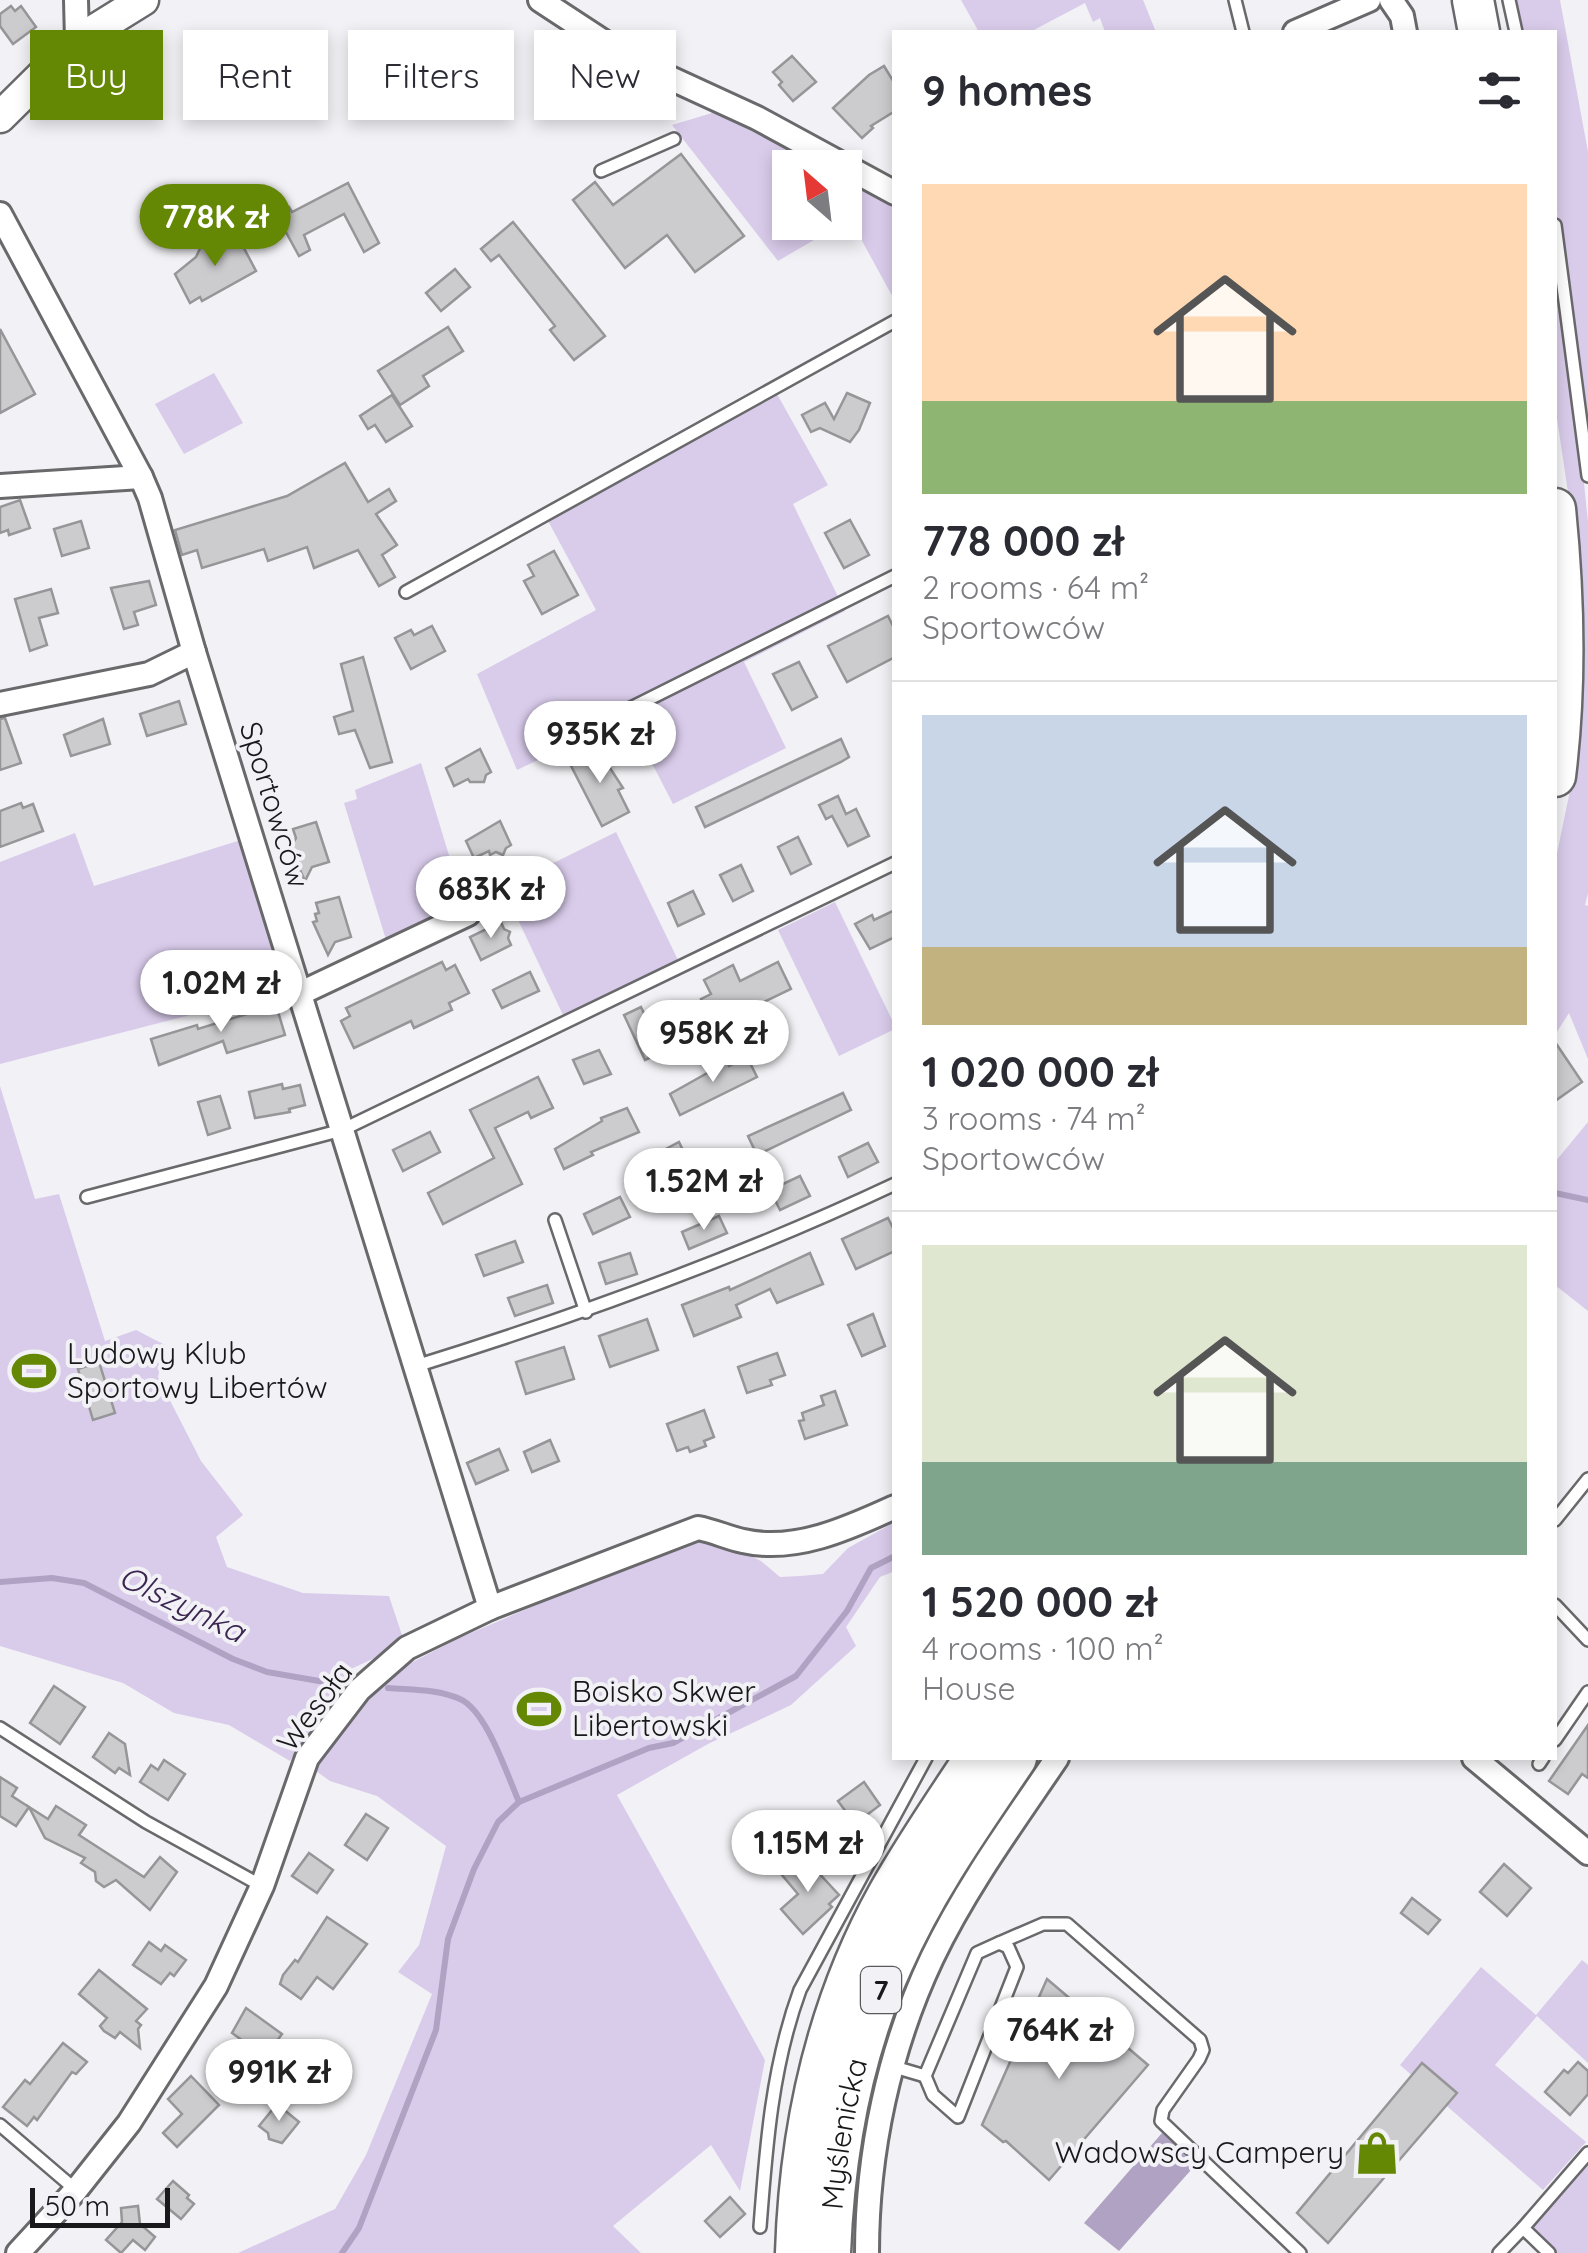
<!DOCTYPE html>
<html lang="en">
<head>
<meta charset="utf-8">
<style>
  :root { --surface:#fff; --page:#f2f2f3; --text:#2b2b33; --muted:#7c7c81; --line:#e1e1e2; --accent:#648704 }
  body { margin:0; font-family:Quicksand,sans-serif; background:var(--page); color:var(--text); height:100vh; display:flex; flex-direction:column; font-size:38px; white-space:nowrap }
  * { box-sizing:border-box; margin:0 }
  p { font-size:32px; color:var(--muted) }
  .icon { flex:none; width:55px; height:55px; fill:none; stroke:currentColor; stroke-width:2; stroke-linecap:round; stroke-linejoin:round }
  .map { position:relative; flex:1; overflow:hidden }
  .details { position:absolute; left:892px; top:30px; width:665px; height:1730px; display:flex; flex-direction:column; background:var(--surface); border-radius:0px; box-shadow:0 5px 15px #0003 }
  .details>* { flex:none }
  .banner { position:absolute; left:30px; top:30px; width:712px; height:90px; display:flex; gap:20px }
  .needle { width:65px; rotate:332deg }
  .buttons { position:absolute; left:772px; top:150px; display:grid; gap:20px }
  .buttons a { display:grid; place-items:center; width:90px; height:90px; border-radius:0px; background:var(--surface); box-shadow:0 5px 15px #0003; font-size:50px }
  .scale { position:absolute; left:30px; bottom:25px; width:140px; box-sizing:border-box; padding-left:10px; border:5px solid #19181a; border-top:0; font-size:28px; line-height:35px; white-space:nowrap; color:#19181a; -webkit-text-stroke:8px #f2f1f5; paint-order:stroke }
  .price { position:absolute; translate:-50% -85px; padding:0 22px; border-radius:35px; background:#fff; color:#222; font-size:32px; line-height:65px; filter:drop-shadow(0 2px 5px #0008) }
  .price::after { content:''; position:absolute; left:50%; top:60px; width:30px; height:22px; margin-left:-15px; background:inherit; clip-path:polygon(0 0,100% 0,50% 100%) }
  .price.on { background:var(--accent); color:#fff }
  ul { padding:0; list-style:none }
  li { display:grid; align-content:center; gap:20px; height:530px; padding:0 30px }
  li+li { border-top:2px solid var(--line) }
  li span { display:grid; place-items:center; height:310px; border-radius:0px; color:#555 }
  li>.icon { margin-inline-start:auto }
  span .icon { width:180px; height:180px; fill:#fffc; stroke-width:1 }
  li b { font-size:42px }
  h2 { display:flex; justify-content:space-between; align-items:center; height:120px; padding:0 30px; font-size:42px }
  .pill { padding:0 35px; border-radius:0px; background:var(--surface); box-shadow:0 5px 15px #0003; font-size:35px; line-height:90px }
  .pill.on { background:var(--accent); color:#fff }
  .map>svg:first-child { display:block }
</style>
</head>
<body>
<div class="map">
<svg width="1588" height="2253" viewBox="0 0 1588 2253">
  <rect width="100%" height="100%" fill="#f2f1f5"/>
  <!-- green -->
  <g fill="#d9cceb">
    <path d="M961 0H1143L1156 32H1105L1100 18 1093 22 1085 3 1030 32H979Z"/>
    <path d="M1517 0H1560L1588 152V418L1555 200V32H1523Z"/>
    <path d="M722 110 831 167 790 168V222L843 223 778 261 672 125Z"/>
    <path d="M845 175 886 196 895 207V301L850 219 845 221Z"/>
    <path d="M1555 254 1572 367 1588 522V893L1585 905 1588 906V1059L1569 1013 1555 1035V863L1573 776V526L1555 405Z"/>
    <path d="M214 373 243 423 184 454 155 404Z"/>
    <path d="M777 394 828 485 793 504 845 611 744 662 786 748 673 804 628 717 517 770 477 674 596 610 547 519Z"/>
    <path d="M421 763 464 905 387 943 344 803 357 799 355 790Z"/>
    <path d="M616 832 678 960 563 1015 503 888Z"/>
    <path d="M75 833 94 886 244 839 287 990 0 1064V862Z"/>
    <path d="M835 902 895 1026V1029L839 1056 778 930Z"/>
    <path d="M0 1086 35 1199 59 1194 105 1341 136 1330 165 1345 158 1377 201 1461 243 1515 216 1537 227 1567 303 1593 389 1596 405 1644 351 1669 290 1761 229 1725 174 1713 123 1683 0 1646Z"/>
    <path d="M1588 1122V1311L1555 1285V1162Z"/>
    <path d="M895 1522V1571L880 1577 846 1627 856 1646 791 1705 708 1744 617 1795 765 2060 740 2191 711 2145 613 2226 641 2253H238L335 2209 366 2155 432 1994 398 1972 419 1945 446 1846 377 1796 330 1781 316 1771 321 1752 368 1691 386 1676 457 1639 703 1533 761 1561 780 1577 800 1576 823 1574 848 1548Z"/>
    <path d="M1582 1960 1588 1965V2063L1537 2016 1495 2065 1586 2142 1543 2190 1400 2065 1481 1967 1536 2015Z"/>
    <path d="M1588 2163V2253H1553L1529 2229Z"/>
  </g>
  <!-- water -->
  <path fill="#b0a2c3" d="M1162 2133 1199 2161 1119 2251 1084 2223Z"/>
  <g fill="none" stroke-linecap="round" stroke-linejoin="round">
    <!-- stream -->
    <g stroke="#b0a2c3" stroke-width="6">
      <path d="M1555 1193 1588 1200"/>
      <path d="M0 1582 52 1578 84 1583 233 1659 267 1672 342 1685"/>
      <path d="M388 1688C412 1690 438 1689 460 1699 487 1711 507 1775 519 1802"/>
      <path d="M342 2253 359 2228 436 2030 448 1939 474 1869 498 1822 519 1802 649 1748 673 1743 796 1676 847 1611 871 1568 895 1556"/>
    </g>
  </g>
  <!-- building -->
  <g fill="#cccbce" stroke="#969598" stroke-width="2.5">
    <path d="M11 6 15 11 21 6 36 27 13 44 0 26V14Z"/>
    <path d="M792 56 816 82 793 101 779 85 782 82 773 72Z"/>
    <path d="M884 66 895 84V111L871 126 873 128 862 138 833 108 869 75Z"/>
    <path d="M681 154 744 236 695 272 667 235 625 268 573 200 595 182 613 205Z"/>
    <path d="M348 183 379 243 364 252 344 214 304 235 310 250 299 256 276 214 289 207 292 212Z"/>
    <path d="M513 222 605 336 574 360 550 330 555 326 499 255 491 261 481 249Z"/>
    <path d="M237 235 256 271 202 301 200 297 190 303 175 274 196 257 204 240 223 243Z"/>
    <path d="M455 269 470 287 441 311 426 293Z"/>
    <path d="M448 327 463 351 423 376 429 386 400 405 378 371Z"/>
    <path d="M0 329 35 394 0 413Z"/>
    <path d="M847 393 870 403 859 430 850 442 820 428 811 432 802 415 825 403 834 419Z"/>
    <path d="M392 395 412 426 386 442 375 425 368 429 360 416Z"/>
    <path d="M345 463 368 502 389 489 396 501 376 514 397 545 382 555 395 577 379 586 358 550 314 568 307 547 268 561 264 549 202 568 197 550 182 555 175 530 287 496Z"/>
    <path d="M20 500 30 528 9 535 8 530 0 533V507Z"/>
    <path d="M850 520 869 555 844 568 825 533Z"/>
    <path d="M81 521 89 548 62 556 54 529Z"/>
    <path d="M554 551 578 595 542 614 524 581 534 576 528 565Z"/>
    <path d="M149 581 156 605 134 612 138 625 124 629 111 588Z"/>
    <path d="M51 589 58 613 39 618 47 645 30 651 15 599Z"/>
    <path d="M888 616 895 630V657L847 682 828 646Z"/>
    <path d="M432 626 445 651 411 669 395 638 411 630 414 635Z"/>
    <path d="M363 657 392 762 370 768 355 730 339 734 334 717 353 711 341 664Z"/>
    <path d="M799 662 817 697 792 710 773 674Z"/>
    <path d="M179 701 186 724 147 736 140 714Z"/>
    <path d="M5 718 21 763 0 770V719Z"/>
    <path d="M103 719 110 744 71 756 64 735Z"/>
    <path d="M841 739 849 757 841 762 705 827 696 807Z"/>
    <path d="M597 748 623 788 618 790 629 812 602 826 569 762Z"/>
    <path d="M480 749 491 772 486 775 484 782H470L468 779 454 786 446 768Z"/>
    <path d="M838 796 846 814 856 809 869 836 848 846 832 816 826 819 819 805Z"/>
    <path d="M21 803 23 808 33 804 43 831 0 847V811Z"/>
    <path d="M500 821 511 845 506 848 503 855 496 852 490 855 489 851 474 858 466 841Z"/>
    <path d="M316 822 329 862 312 867 305 881 290 848 296 838 293 829Z"/>
    <path d="M798 837 811 864 791 874 778 847Z"/>
    <path d="M741 865 753 891 733 901 720 875Z"/>
    <path d="M693 891 704 914 678 926 668 903Z"/>
    <path d="M339 897 351 937 335 942 328 955 313 922 317 921 315 914 319 913 316 903Z"/>
    <path d="M895 910V937L870 949 855 924 872 915 874 920Z"/>
    <path d="M501 922 504 929 510 932 508 938 511 945 481 960 470 937Z"/>
    <path d="M442 962 446 970 455 965 469 993 449 1003 452 1010 414 1028 411 1021 354 1048 341 1021 350 1016 346 1008Z"/>
    <path d="M778 962 791 989 714 1026 701 999 711 994 704 980 733 965 740 981Z"/>
    <path d="M530 972 539 991 502 1008 493 990Z"/>
    <path d="M276 1005 285 1035 227 1053 223 1041 159 1065 151 1039 197 1025 198 1029Z"/>
    <path d="M641 1007 649 1024 653 1022 666 1050 645 1060 624 1015Z"/>
    <path d="M1555 1042 1582 1082 1555 1101Z"/>
    <path d="M599 1050 611 1074 584 1084 573 1060Z"/>
    <path d="M747 1057 757 1077 680 1115 670 1094 727 1062 729 1066Z"/>
    <path d="M538 1077 553 1108 531 1118 528 1112 495 1128 522 1184 443 1224 428 1193 494 1158 470 1110Z"/>
    <path d="M282 1084 283 1089 300 1085 305 1105 289 1109 290 1112 255 1118 249 1092Z"/>
    <path d="M843 1093 851 1110 757 1155 748 1136Z"/>
    <path d="M220 1096 230 1128 208 1135 198 1102Z"/>
    <path d="M627 1108 639 1132 591 1152 593 1155 564 1169 555 1149 602 1121 601 1118Z"/>
    <path d="M430 1132 440 1152 403 1171 393 1150Z"/>
    <path d="M679 1142 700 1186 664 1204 654 1184 674 1175 662 1151Z"/>
    <path d="M868 1143 878 1162 848 1177 839 1157Z"/>
    <path d="M800 1176 810 1196 780 1210 770 1190Z"/>
    <path d="M620 1197 630 1217 593 1234 584 1214Z"/>
    <path d="M719 1216 727 1233 689 1249 682 1232Z"/>
    <path d="M888 1218 895 1232V1251L856 1269 842 1239Z"/>
    <path d="M515 1241 523 1262 484 1276 476 1255Z"/>
    <path d="M630 1253 637 1274 606 1284 599 1263Z"/>
    <path d="M810 1253 823 1284 777 1303 770 1289 736 1305 741 1317 694 1336 682 1305 729 1287 730 1290Z"/>
    <path d="M547 1285 553 1303 515 1316 508 1298Z"/>
    <path d="M873 1314 885 1346 862 1356 848 1325Z"/>
    <path d="M647 1319 658 1350 610 1367 599 1336Z"/>
    <path d="M564 1347 574 1379 526 1394 516 1362Z"/>
    <path d="M777 1353 785 1375 770 1380 772 1385 747 1393 738 1367Z"/>
    <path d="M99 1362 115 1413 93 1420 78 1369Z"/>
    <path d="M835 1391 847 1425 805 1439 799 1421 804 1420 802 1413 824 1405 821 1396Z"/>
    <path d="M704 1410 714 1437 704 1441 706 1446 690 1452 688 1447 677 1451 667 1424Z"/>
    <path d="M550 1440 559 1461 532 1472 524 1452Z"/>
    <path d="M499 1449 508 1470 476 1484 467 1463Z"/>
    <path d="M54 1686 85 1707 60 1744 30 1723Z"/>
    <path d="M1588 1725V1778L1582 1774 1568 1794 1549 1781Z"/>
    <path d="M109 1733 125 1744 130 1775 119 1768 115 1773 93 1757Z"/>
    <path d="M164 1760 185 1774 168 1800 140 1782 151 1765 158 1770Z"/>
    <path d="M0 1777 17 1788 12 1796 29 1807 16 1826 0 1816Z"/>
    <path d="M864 1782 880 1805 855 1824 838 1801Z"/>
    <path d="M56 1806 86 1825 79 1835 144 1877 160 1857 177 1872 150 1910 116 1880 104 1887 96 1881 95 1872 81 1863 85 1858 45 1838 29 1807 48 1819Z"/>
    <path d="M366 1814 388 1828 367 1860 345 1845Z"/>
    <path d="M309 1853 333 1870 317 1893 292 1876Z"/>
    <path d="M803 1856 839 1895 829 1904 832 1907 803 1934 781 1909 798 1894 782 1875Z"/>
    <path d="M1504 1864 1531 1888 1507 1916 1480 1892Z"/>
    <path d="M1412 1898 1440 1920 1428 1934 1401 1913Z"/>
    <path d="M327 1917 367 1944 333 1989 317 1977 301 1999 280 1984 283 1975 295 1960 298 1962Z"/>
    <path d="M149 1942 161 1951 165 1945 186 1960 174 1976 170 1973 161 1984 133 1965Z"/>
    <path d="M99 1970 147 2009 136 2021 141 2025 138 2029 140 2048 120 2032 115 2038 104 2031 100 2026 107 2018 79 1994Z"/>
    <path d="M1047 1979 1148 2065 1049 2180 1006 2141 1003 2142 982 2125Z"/>
    <path d="M246 2008 282 2034 265 2057 232 2033Z"/>
    <path d="M63 2043 87 2062 76 2074 72 2072 37 2120 34 2117 27 2126 3 2107 25 2080 30 2084Z"/>
    <path d="M1578 2062 1588 2071V2094L1570 2115 1545 2092 1564 2070 1568 2073Z"/>
    <path d="M1422 2063 1457 2093 1328 2243 1297 2213Z"/>
    <path d="M191 2076 219 2105 177 2147 163 2133 182 2114 168 2099Z"/>
    <path d="M277 2104 299 2122 282 2143 269 2139 268 2133 259 2126Z"/>
    <path d="M173 2181 189 2195 187 2198 194 2204 181 2219 157 2199Z"/>
    <path d="M730 2197 745 2214 720 2237 705 2221Z"/>
    <path d="M138 2206 140 2224 155 2237 145 2250 133 2240 121 2253 106 2240 122 2222 121 2208Z"/>
  </g>
  <g fill="none" stroke-linecap="round" stroke-linejoin="round">
    <!-- lane casing -->
    <g stroke="#69686b" stroke-width="16">
      <g id="lane">
        <path d="M1235 0 1243 32"/>
        <path d="M1509 0 1516 32"/>
        <path d="M601 171 674 139"/>
        <path d="M1555 225 1588 476"/>
        <path d="M406 592 895 321"/>
        <path d="M621 713 895 576"/>
        <path d="M87 1197 342 1130 895 863"/>
        <path d="M555 1220 586 1312"/>
        <path d="M416 1366C580 1315 740 1257 895 1184"/>
        <path d="M1555 1520 1588 1479"/>
        <path d="M1555 1605 1588 1640"/>
        <path d="M0 1728 146 1822 262 1886"/>
        <path d="M1555 1740 1588 1692"/>
        <path d="M1539 1764 1543 1758"/>
        <path d="M999 1943 1043 1924H1067L1200 2040 1203 2050 1199 2059 1163 2110 1161 2121 1300 2253"/>
        <path d="M999 1943 1008 1947 1017 1967 958 2117 933 2095 925 2076 977 1953Z"/>
        <path d="M891 2066 925 2076"/>
        <path d="M0 2125 76 2190"/>
        <path d="M760 2227C766 2147 772 2066 800 1990L926 1758"/>
        <path d="M1499 2253 1523 2228"/>
        <path d="M1549 2253 1523 2228 1588 2153"/>
      </g>
    </g>
    <!-- street casing -->
    <g stroke="#69686b" stroke-width="28">
      <g id="street">
        <path d="M76 0 77 41"/>
        <path d="M540 0 633 61 757 118 895 193"/>
        <path d="M1391 0 1402 16 1405 32"/>
        <path d="M1295 32 1369 0"/>
        <path d="M0 214 141 477 150 498 194 652 490 1608"/>
        <path d="M0 486 141 477"/>
        <path d="M0 704 149 674 194 652"/>
        <path d="M301 993 468 914 472 902"/>
        <path d="M1474 1758 1588 1853"/>
        <path d="M18 2253 76 2190 129 2123 216 1986 262 1886 307 1758 359 1690 407 1648 490 1608 698 1528C714 1531 728 1538 743 1541 795 1553 849 1528 895 1507"/>
        <path d="M867 2253C867 2152 889 2049 932 1958 966 1887 1013 1823 1057 1758"/>
      </g>
    </g>
    <!-- secondary casing -->
    <g stroke="#69686b" stroke-width="35">
      <path id="secondary" d="M0 117 77 41 143 0"/>
    </g>
    <!-- highway casing -->
    <g stroke="#69686b" stroke-width="45">
      <g id="highway">
        <path d="M1473 0 1479 32"/>
        <path d="M1555 509C1564 598 1566 687 1555 776"/>
        <path d="M796 2253C800 2127 827 2004 889 1893 915 1847 946 1802 975 1758"/>
        <path id="s1" d="M830 2253C834 2152 851 2054 893 1962 925 1889 972 1823 1016 1758"/>
      </g>
    </g>
    <!-- lane -->
    <use href="#lane" stroke="#fff" stroke-width="11"/>
    <!-- street -->
    <use href="#street" stroke="#fff" stroke-width="22"/>
    <!-- secondary -->
    <use href="#secondary" stroke="#fff" stroke-width="30"/>
    <!-- highway -->
    <use href="#highway" stroke="#fff" stroke-width="40"/>
  </g>
  <!-- icons -->
  <defs>
    <g id="stadium-bare" transform="scale(3.45)"><path d="M0-5a6.5 5 0 1 0 0 10a6.5 5 0 1 0 0-10ZM-3.5-1.8h7v3.6h-7Z" fill="#648704" stroke="#f2f1f5" stroke-width="2.5" paint-order="stroke"/></g>
    <g id="shop-bare" transform="scale(3.45)"><path d="M-5-2.5h2.3a2.7 3.5 0 0 1 5.4 0H5L5.5 6h-11ZM-1.5-2.5h3a1.5 2.3 0 0 0-3 0Z" fill="#648704" stroke="#f2f1f5" stroke-width="2.5" paint-order="stroke"/></g>
  </defs>
  <g fill-rule="evenodd">
    <use href="#stadium-bare" x="34" y="1371"/>
    <use href="#stadium-bare" x="539" y="1709"/>
    <use href="#shop-bare" x="1377" y="2153"/>
  </g>
  <g text-anchor="middle" stroke-width="8" stroke-linejoin="round" paint-order="stroke">
    <!-- shield labels -->
    <rect fill="#f2f1f5" stroke="#5a595c" stroke-width="2.5" x="861" y="1967" width="40" height="46" rx="8"/>
    <g font-size="28" font-weight="bold" fill="#19181a">
      <text x="881" y="2000">7</text>
    </g>
    <!-- street labels -->
    <g font-size="30" fill="#19181a" stroke="#f2f1f5">
      <text transform="translate(274 805) rotate(73)" y="10">Sportowców</text>
      <text transform="translate(315 1707) rotate(-53)" y="10">Wesoła</text>
      <text dy="10" stroke="none"><textPath href="#s1" startOffset="120">Myślenicka</textPath></text>
    </g>
    <!-- poi labels -->
    <g font-size="30" fill="#19181a" stroke="#f2f1f5" text-anchor="start">
      <text x="67" y="1364">Ludowy Klub<tspan x="67" dy="34">Sportowy Libertów</tspan></text>
      <text x="572" y="1702">Boisko Skwer<tspan x="572" dy="34">Libertowski</tspan></text>
      <text x="1344" y="2163" text-anchor="end">Wadowscy Campery</text>
    </g>
    <!-- water labels -->
    <g font-size="32" font-style="italic" fill="#3b2652" stroke="#f2f1f5">
      <text transform="translate(182 1604) rotate(26)" y="11">Olszynka</text>
    </g>
  </g>
</svg>
<div class="buttons">
<a><svg class="needle" viewBox="-14 -14 28 28"><path d="M0-13l5 13h-10z" fill="#e53935"/><path d="M0 13l5-13h-10z" fill="#7c7c81"/></svg></a>
</div>
<div class="scale">50 m</div>
<b class="price on" style="left:215px;top:269px">778K zł</b>
<b class="price" style="left:600px;top:786px">935K zł</b>
<b class="price" style="left:491px;top:941px">683K zł</b>
<b class="price" style="left:221px;top:1035px">1.02M zł</b>
<b class="price" style="left:713px;top:1085px">958K zł</b>
<b class="price" style="left:704px;top:1233px">1.52M zł</b>
<b class="price" style="left:808px;top:1895px">1.15M zł</b>
<b class="price" style="left:1059px;top:2082px">764K zł</b>
<b class="price" style="left:279px;top:2124px">991K zł</b>
<div class="banner">
<a class="pill on">Buy</a>
<a class="pill">Rent</a>
<a class="pill">Filters</a>
<a class="pill">New</a>
</div>
<section class="details">
<h2>9 homes<svg class="icon" aria-label="filters" viewBox="0 0 24 24"><path d="M4 7h16M4 17h16"/><circle cx="9" cy="7" r="2"/><circle cx="15" cy="17" r="2"/></svg></h2>
<ul>
<li><span style="background:linear-gradient(#ffd9b3 70%,#8fb573 0)"><svg class="icon" aria-label="home" viewBox="0 0 24 24"><path d="M3 11l9-7 9 7M6 9v11h12V9"/></svg></span><div><b>778 000 zł</b><p>2 rooms · 64 m²</p><p>Sportowców</p></div></li>
<li><span style="background:linear-gradient(#c9d6e8 75%,#c2b280 0)"><svg class="icon" aria-label="home" viewBox="0 0 24 24"><path d="M3 11l9-7 9 7M6 9v11h12V9"/></svg></span><div><b>1 020 000 zł</b><p>3 rooms · 74 m²</p><p>Sportowców</p></div></li>
<li><span style="background:linear-gradient(#dfe7d0 70%,#7fa58c 0)"><svg class="icon" aria-label="home" viewBox="0 0 24 24"><path d="M3 11l9-7 9 7M6 9v11h12V9"/></svg></span><div><b>1 520 000 zł</b><p>4 rooms · 100 m²</p><p>House</p></div></li>
</ul>
</section>
</div>
</body>
</html>
